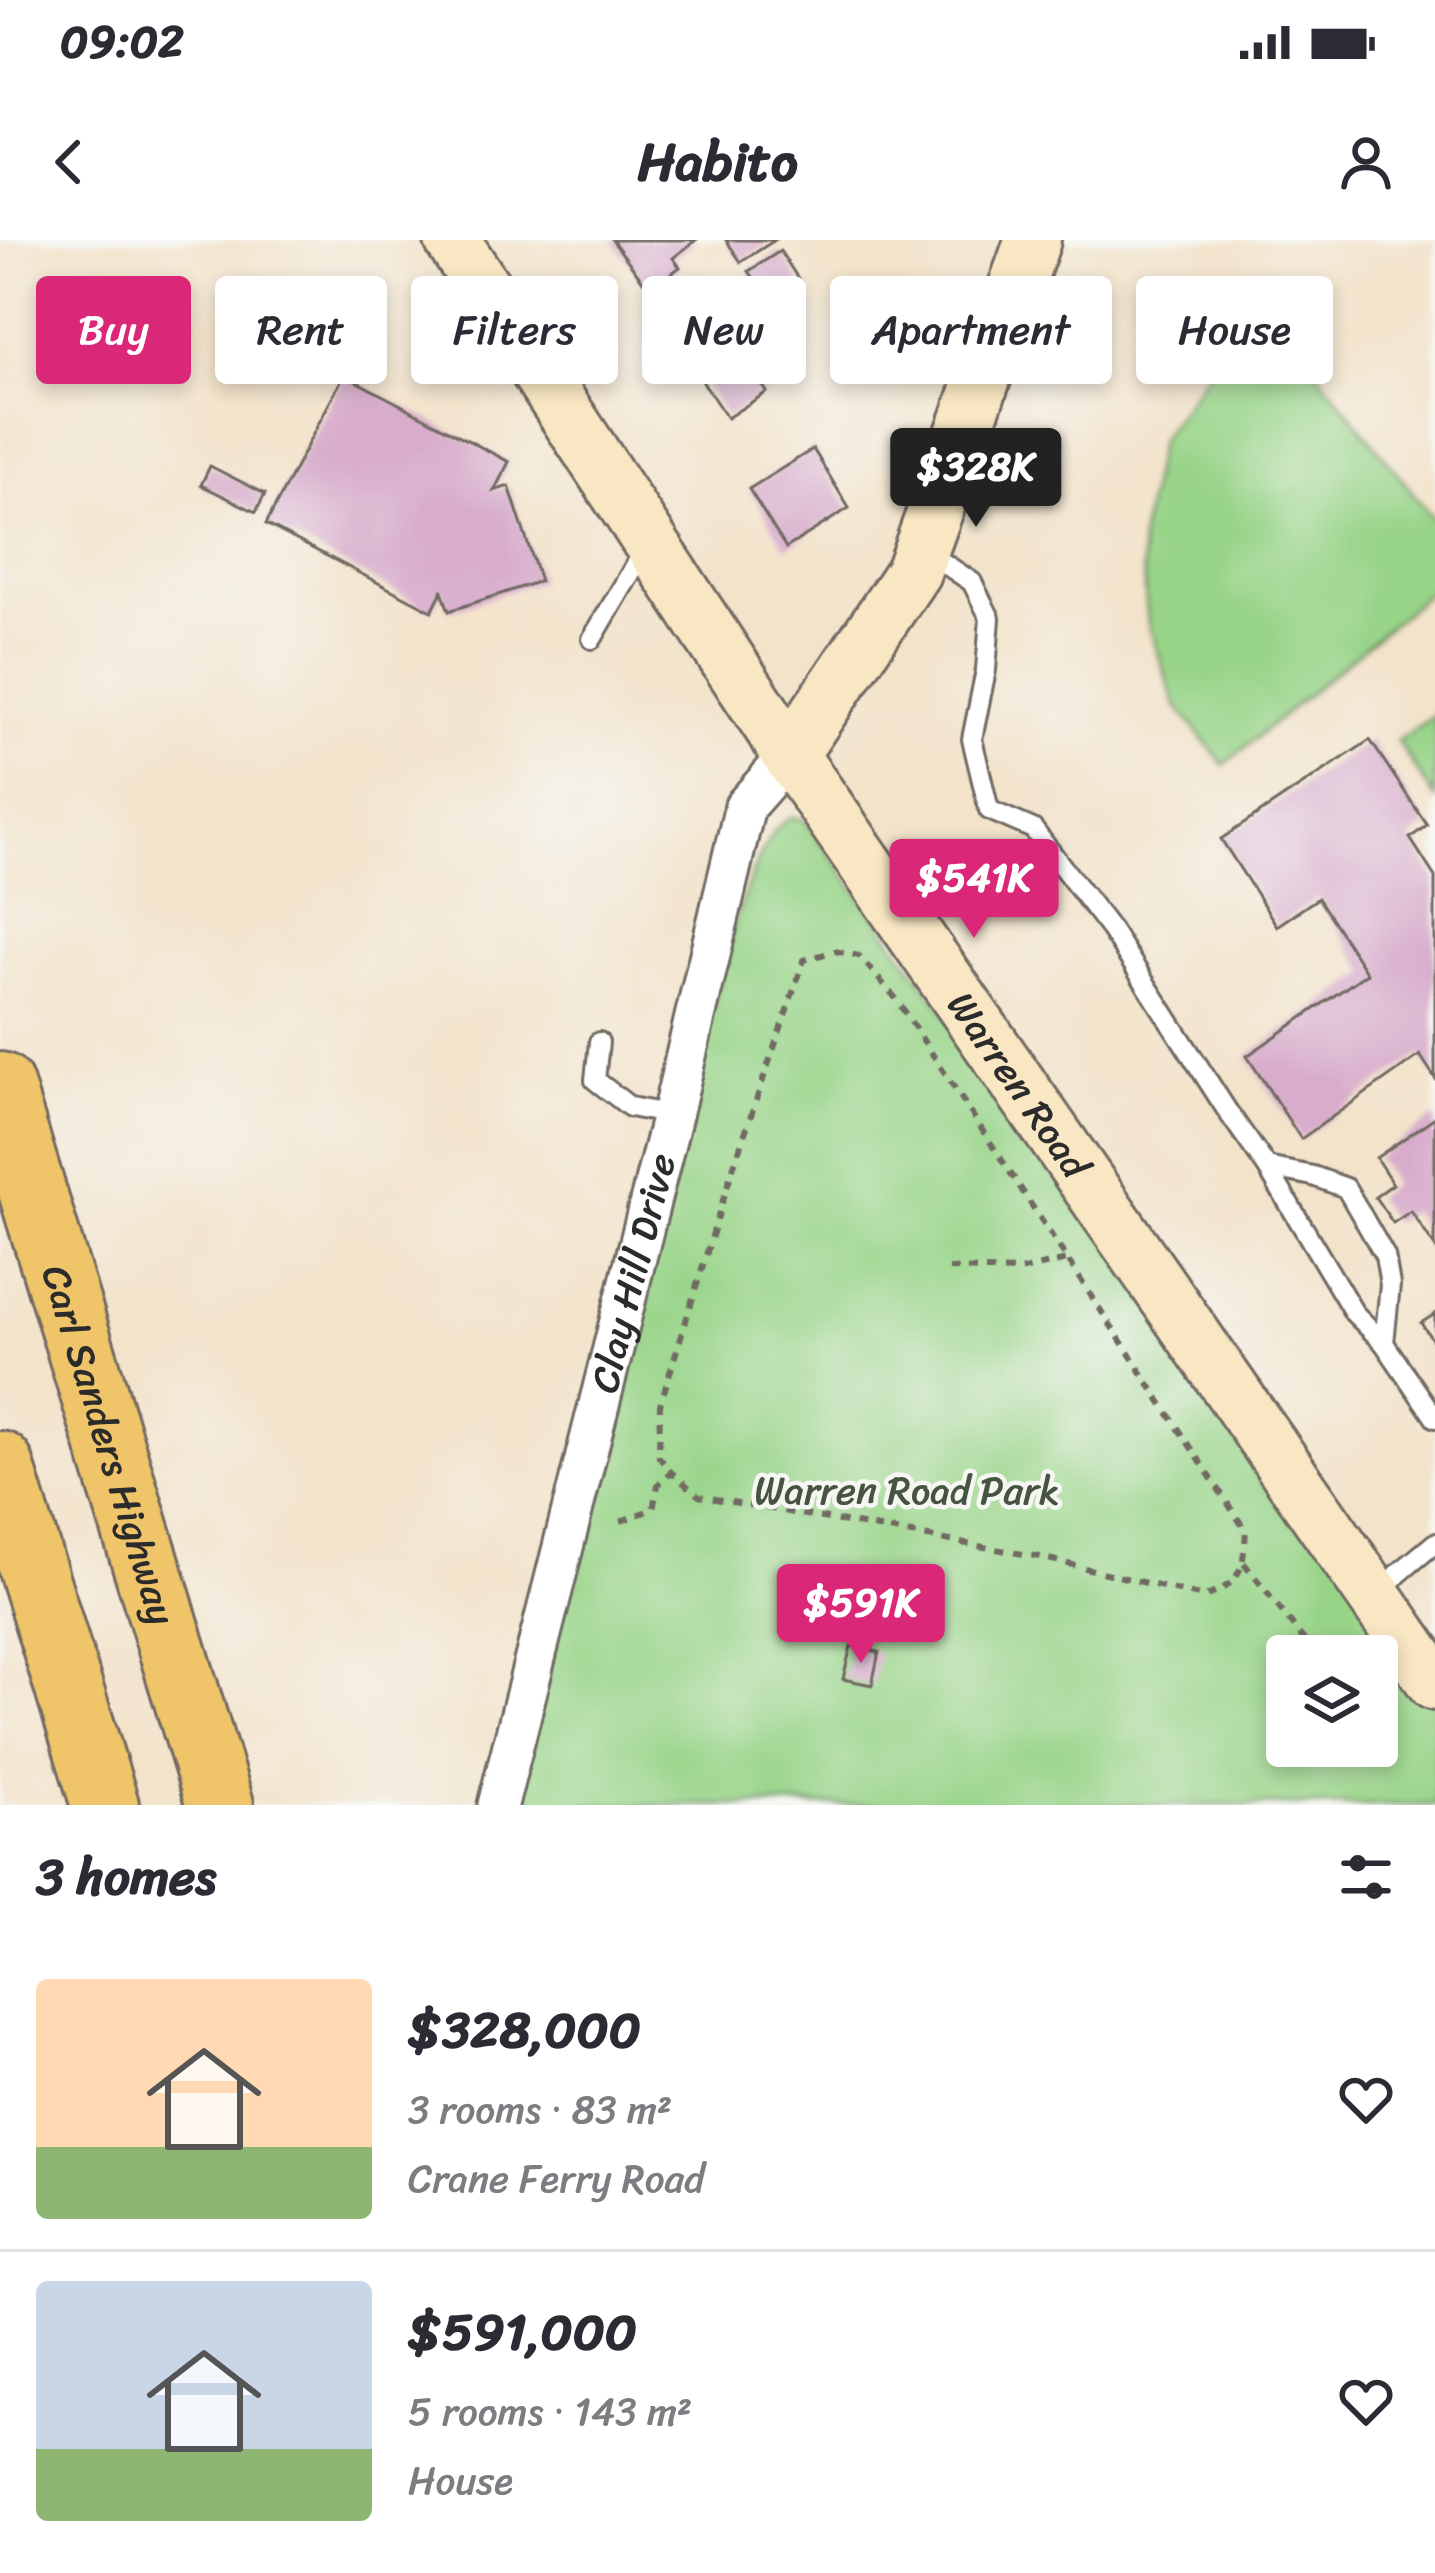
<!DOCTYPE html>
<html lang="en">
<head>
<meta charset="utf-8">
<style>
  :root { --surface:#fff; --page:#f7f7f7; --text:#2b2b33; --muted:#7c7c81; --line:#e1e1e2; --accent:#db2777 }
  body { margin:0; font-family:Sriracha,sans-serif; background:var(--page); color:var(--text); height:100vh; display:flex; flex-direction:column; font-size:45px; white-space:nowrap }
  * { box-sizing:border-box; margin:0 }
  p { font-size:39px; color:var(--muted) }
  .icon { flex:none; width:66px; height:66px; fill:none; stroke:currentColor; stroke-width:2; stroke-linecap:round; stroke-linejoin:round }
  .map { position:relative; height:1565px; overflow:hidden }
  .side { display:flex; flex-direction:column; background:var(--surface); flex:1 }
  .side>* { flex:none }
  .guide { position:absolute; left:36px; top:36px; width:1365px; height:108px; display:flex; gap:24px }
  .tools { position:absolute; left:1266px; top:1395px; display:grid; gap:24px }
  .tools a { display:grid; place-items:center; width:132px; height:132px; border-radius:12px; background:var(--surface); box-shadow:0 6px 18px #0003; font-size:60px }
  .price { position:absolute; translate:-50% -102px; padding:0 27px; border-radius:12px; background:var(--accent); color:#fff; font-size:39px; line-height:78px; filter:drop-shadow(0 3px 6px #0008) }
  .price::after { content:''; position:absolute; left:50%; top:72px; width:36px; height:27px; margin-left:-18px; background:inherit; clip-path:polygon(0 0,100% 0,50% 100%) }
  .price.current { background:#222; color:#fff }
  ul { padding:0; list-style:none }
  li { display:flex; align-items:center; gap:36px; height:300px; padding:0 36px }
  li+li { border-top:3px solid var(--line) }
  li span { display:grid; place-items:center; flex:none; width:336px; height:240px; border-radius:12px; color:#555 }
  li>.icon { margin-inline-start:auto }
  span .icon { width:144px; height:144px; fill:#fffc; stroke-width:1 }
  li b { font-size:51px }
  h2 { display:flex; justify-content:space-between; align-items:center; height:144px; padding:0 36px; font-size:51px }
  .tag { padding:0 42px; border-radius:12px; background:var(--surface); box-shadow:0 6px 18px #0003; font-size:42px; line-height:108px }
  .tag.current { background:var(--accent); color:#fff }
  .status { display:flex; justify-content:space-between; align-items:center; height:84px; padding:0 60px; background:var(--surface); direction:ltr }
  .status svg { height:33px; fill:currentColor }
  header { display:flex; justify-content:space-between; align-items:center; height:156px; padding:0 36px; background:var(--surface); font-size:54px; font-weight:700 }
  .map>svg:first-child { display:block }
</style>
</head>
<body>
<div class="status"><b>09:02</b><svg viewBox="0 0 49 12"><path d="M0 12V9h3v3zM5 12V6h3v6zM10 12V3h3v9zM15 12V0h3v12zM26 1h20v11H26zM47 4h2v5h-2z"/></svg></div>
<header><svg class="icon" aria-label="back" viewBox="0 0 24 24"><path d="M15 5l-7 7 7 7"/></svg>Habito<svg class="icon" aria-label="person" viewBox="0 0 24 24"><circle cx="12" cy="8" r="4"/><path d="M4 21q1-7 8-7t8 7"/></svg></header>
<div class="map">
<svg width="1435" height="1565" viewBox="0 0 1435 1565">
  <rect width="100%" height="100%" fill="#f6f6f2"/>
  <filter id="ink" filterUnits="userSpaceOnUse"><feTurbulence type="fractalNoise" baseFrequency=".00833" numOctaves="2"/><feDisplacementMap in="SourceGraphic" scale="24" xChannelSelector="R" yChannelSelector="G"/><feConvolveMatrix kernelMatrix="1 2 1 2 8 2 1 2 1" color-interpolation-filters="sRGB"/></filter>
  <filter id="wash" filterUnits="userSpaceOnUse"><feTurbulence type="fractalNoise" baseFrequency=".004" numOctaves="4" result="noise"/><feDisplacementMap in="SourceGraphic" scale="48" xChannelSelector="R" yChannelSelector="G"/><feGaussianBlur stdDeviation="2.7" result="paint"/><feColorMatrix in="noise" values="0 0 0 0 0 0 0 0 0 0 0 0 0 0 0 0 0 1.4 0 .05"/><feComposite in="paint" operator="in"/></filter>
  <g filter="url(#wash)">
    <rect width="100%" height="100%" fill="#f3e3cb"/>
    <!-- green -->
    <g fill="#98d488" stroke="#62805a" stroke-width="3" fill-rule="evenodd">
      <path d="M1271 73 1435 281V347L1224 525 1176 465 1148 383 1140 300 1159 200 1234 96Z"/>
      <path d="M1435 475V558L1397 501Z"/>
      <path d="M792 577 805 580 1435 1444V1565H498L735 681C746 652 763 590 792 577ZM1287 1416H1377V1506H1287Z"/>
    </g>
    <g id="blocks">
      <!-- building -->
      <g fill="#d8adcc">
        <path d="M612 0H696L673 18 680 27 650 50Z"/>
        <path d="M726 0H775L741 22Z"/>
        <path d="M780 11 801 43 770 63 749 31Z"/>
        <path d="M730 97 767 152 727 178 690 123Z"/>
        <path d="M344 135 509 222 494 251 509 246 540 341 449 371 442 351 432 371 266 284Z"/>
        <path d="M813 209 849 268 786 308 749 249Z"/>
        <path d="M210 226 265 254 256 272 201 245Z"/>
        <path d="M1370 500 1427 585 1410 598 1435 637V838L1420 815 1301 899 1247 816 1367 733 1318 658 1277 686 1221 599Z"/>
        <path d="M1435 877V1007L1411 971 1393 983 1375 957 1393 944 1376 918Z"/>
        <path d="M1435 1074V1104L1421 1083Z"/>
        <path d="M851 1406 879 1412 872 1445 843 1439Z"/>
      </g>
    </g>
  </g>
  <g filter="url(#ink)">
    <use href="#blocks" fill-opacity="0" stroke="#716b63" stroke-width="3"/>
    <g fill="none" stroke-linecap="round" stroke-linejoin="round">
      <!-- lane casing -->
      <g stroke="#716b63" stroke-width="24">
        <g id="lane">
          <path d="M927 312 972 342 990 378 986 430 972 499 989 570 1033 589 1111 690 1228 872 1267 927 1313 936 1346 948 1385 1016 1390 1045 1384 1103 1435 1178"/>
          <path d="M592 399 647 305"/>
          <path d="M599 802 595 840 630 867 672 875"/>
          <path d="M1267 927 1354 1073 1384 1103"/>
          <path d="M1379 1355 1399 1333 1435 1303"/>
          <path d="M1377 1433 1417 1425"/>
        </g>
      </g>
      <!-- street casing -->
      <g stroke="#716b63" stroke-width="45">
        <g id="street">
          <path id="s1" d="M498 1565 672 875 745 566 790 515"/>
        </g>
      </g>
      <!-- secondary casing -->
      <g stroke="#716b63" stroke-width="60">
        <g id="secondary">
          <path id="s2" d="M452 0 790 515 1435 1443"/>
          <path d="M790 515 913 332 1033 0"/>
        </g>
      </g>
      <!-- highway casing -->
      <g stroke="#716b63" stroke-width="72">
        <g id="highway">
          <path id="s3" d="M0 846 220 1565"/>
          <path d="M0 1225 105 1565"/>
        </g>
      </g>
      <!-- path -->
      <g stroke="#716b63" stroke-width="6" stroke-dasharray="9 9" stroke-linecap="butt">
        <path d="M835 711 859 716 894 756 1246 1291C1243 1329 1242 1344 1203 1357L1040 1317 699 1256 671 1232 659 1217 660 1165 731 934 804 720Z"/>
        <path d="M949 1029 1019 1031 1067 1020"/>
        <path d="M621 1281 653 1269 658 1245 671 1232"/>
        <path d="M1244 1323 1307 1404 1337 1412"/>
      </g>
      <!-- lane -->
      <use href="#lane" stroke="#fff" stroke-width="18"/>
      <!-- street -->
      <use href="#street" stroke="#fff" stroke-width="39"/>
      <!-- secondary -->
      <use href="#secondary" stroke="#f9e7c3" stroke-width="54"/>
      <!-- highway -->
      <use href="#highway" stroke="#f0c469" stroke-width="66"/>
    </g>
  </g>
  <g text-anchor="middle" stroke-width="9" stroke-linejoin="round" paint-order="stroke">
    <!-- street labels -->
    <g font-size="39" fill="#2b2b2b" stroke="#f6f6f2">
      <text dy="14" stroke="none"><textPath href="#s2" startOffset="1017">Warren Road</textPath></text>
      <text dy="14" stroke="none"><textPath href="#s1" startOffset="549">Clay Hill Drive</textPath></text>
      <text dy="14" stroke="none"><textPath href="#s3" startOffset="375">Carl Sanders Highway</textPath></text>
    </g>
    <!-- park labels -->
    <g font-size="39" fill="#465542" stroke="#f6f6f2">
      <text x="907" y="1264">Warren Road Park</text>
    </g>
  </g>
</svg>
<div class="tools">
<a><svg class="icon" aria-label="layers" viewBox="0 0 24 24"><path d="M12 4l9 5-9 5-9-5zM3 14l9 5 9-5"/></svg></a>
</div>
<b class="price current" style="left:976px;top:290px">$328K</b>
<b class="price" style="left:974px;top:701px">$541K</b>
<b class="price" style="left:861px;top:1426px">$591K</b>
<div class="guide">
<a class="tag current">Buy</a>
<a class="tag">Rent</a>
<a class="tag">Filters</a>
<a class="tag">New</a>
<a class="tag">Apartment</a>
<a class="tag">House</a>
</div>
</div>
<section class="side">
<h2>3 homes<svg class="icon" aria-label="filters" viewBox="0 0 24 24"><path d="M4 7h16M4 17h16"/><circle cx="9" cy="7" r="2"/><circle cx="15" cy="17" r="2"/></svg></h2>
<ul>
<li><span style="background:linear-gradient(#ffd9b3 70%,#8fb573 0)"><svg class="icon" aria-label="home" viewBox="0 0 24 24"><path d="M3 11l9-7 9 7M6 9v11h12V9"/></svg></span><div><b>$328,000</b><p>3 rooms · 83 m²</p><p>Crane Ferry Road</p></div><svg class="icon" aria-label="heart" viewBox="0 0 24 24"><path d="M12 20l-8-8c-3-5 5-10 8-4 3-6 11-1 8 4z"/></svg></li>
<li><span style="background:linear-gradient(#c9d6e8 70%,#8fb573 0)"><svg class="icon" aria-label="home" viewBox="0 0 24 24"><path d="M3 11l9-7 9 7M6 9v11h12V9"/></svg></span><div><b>$591,000</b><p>5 rooms · 143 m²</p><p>House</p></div><svg class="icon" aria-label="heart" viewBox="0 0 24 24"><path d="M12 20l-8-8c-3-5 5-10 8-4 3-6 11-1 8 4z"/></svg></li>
</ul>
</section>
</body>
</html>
